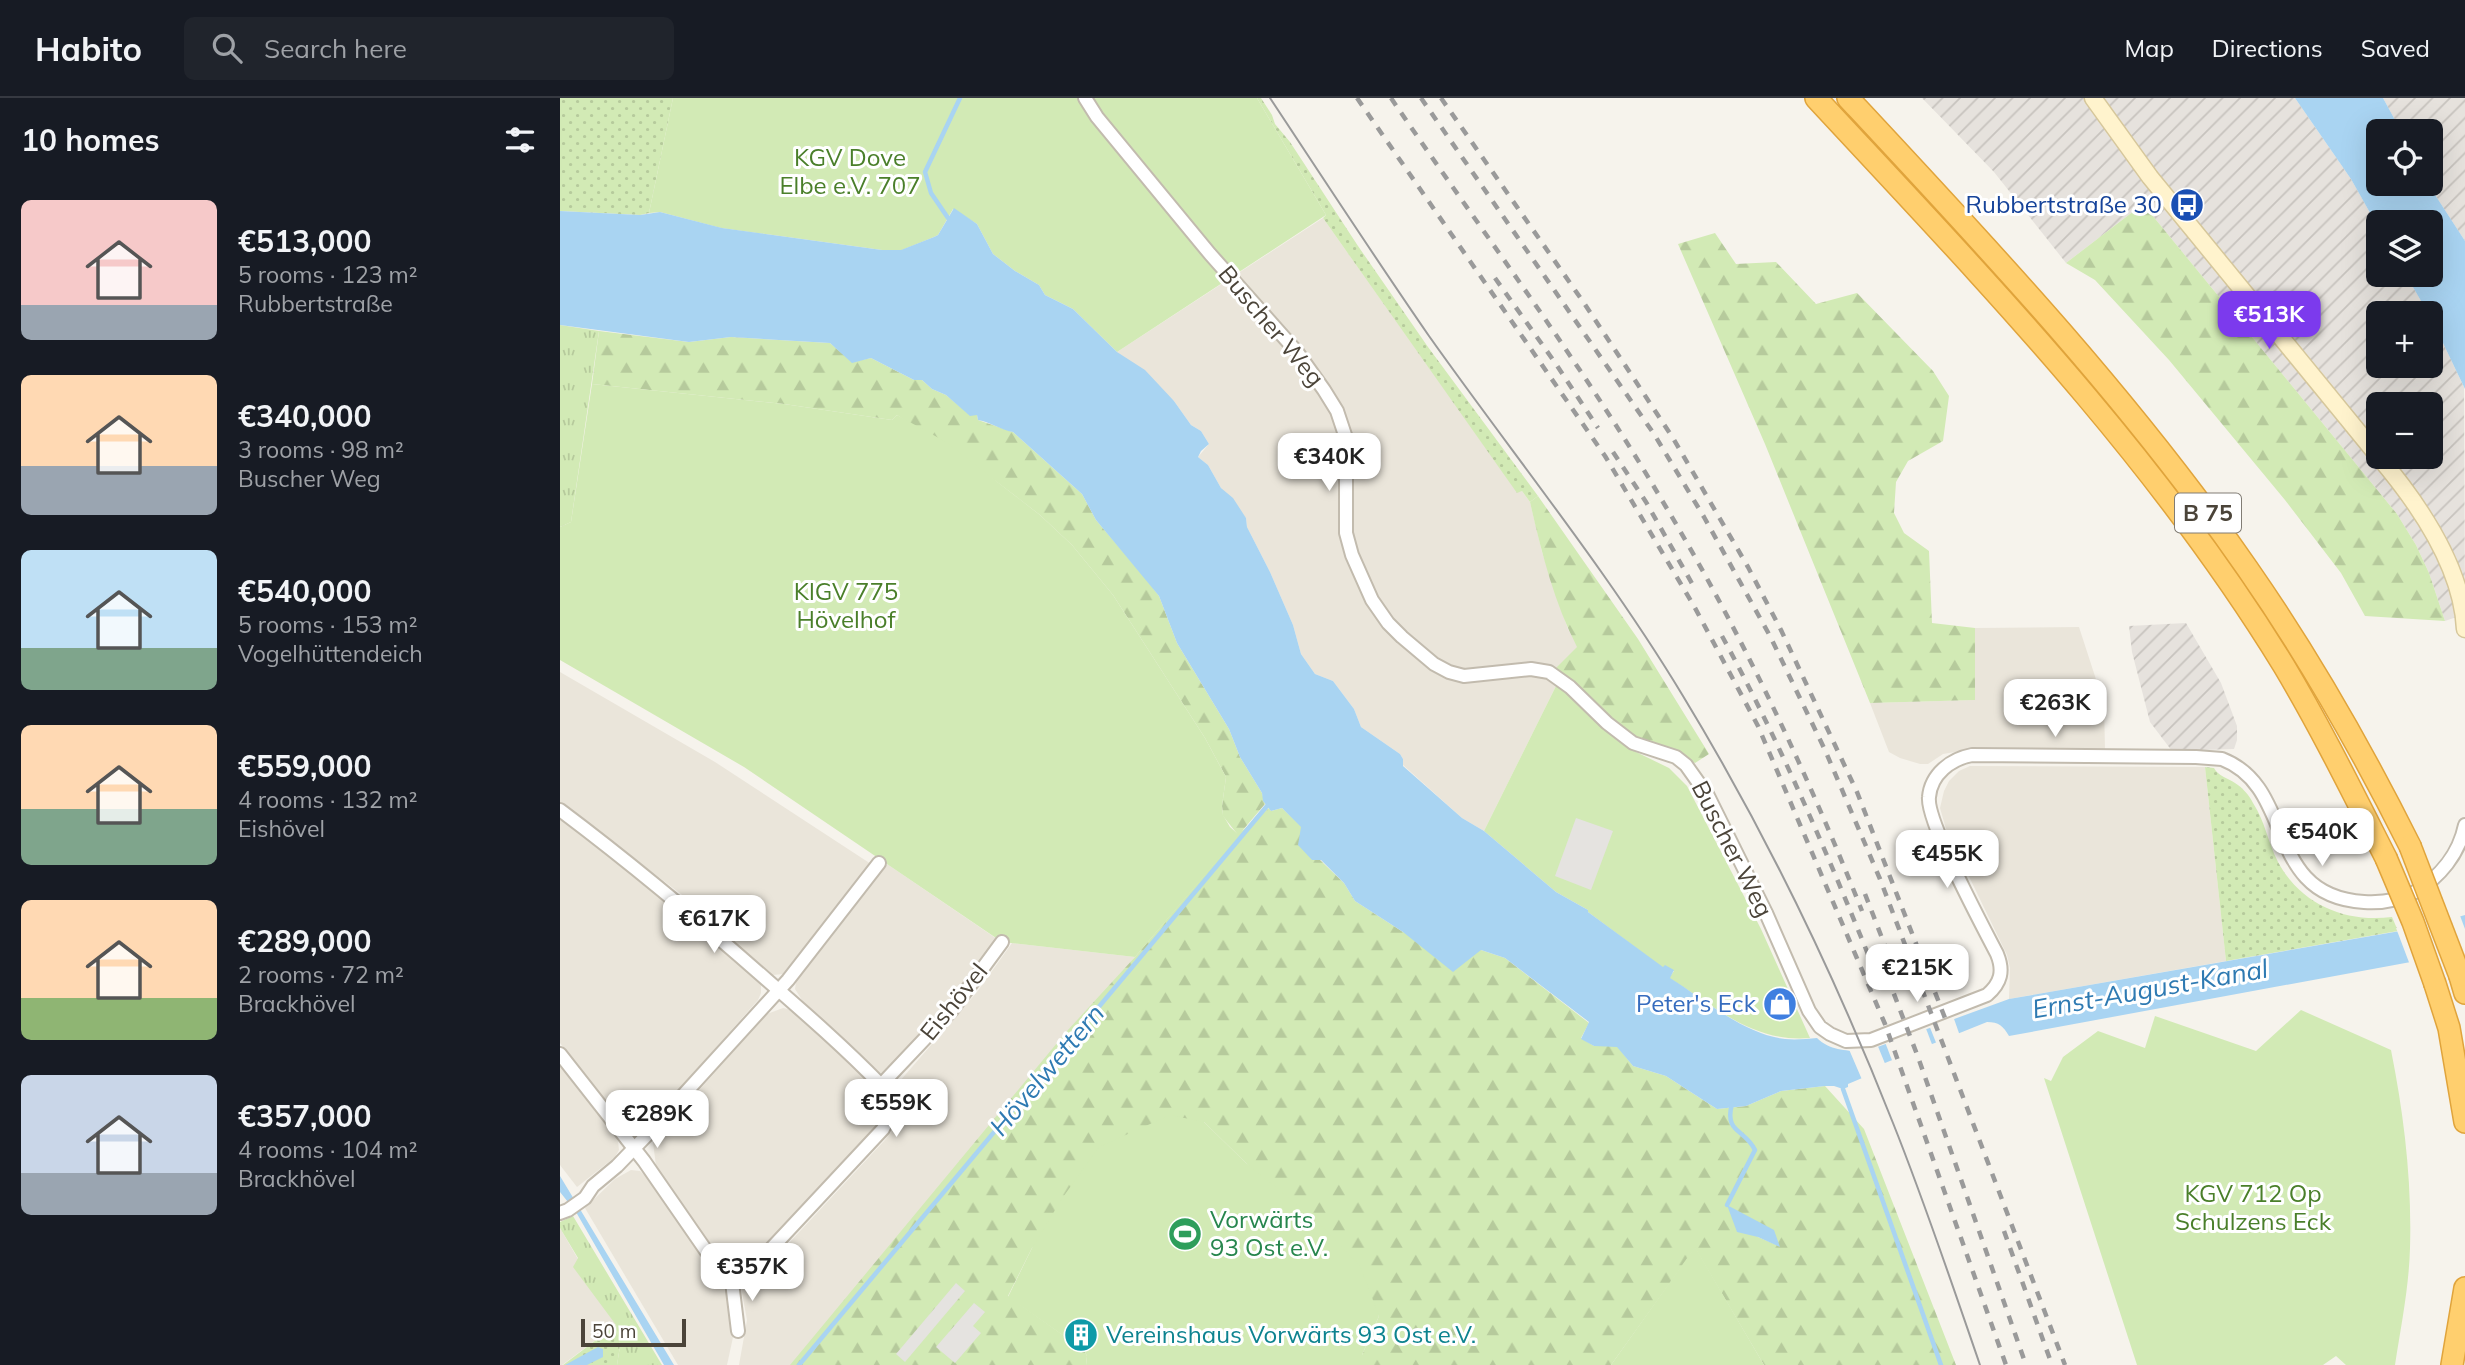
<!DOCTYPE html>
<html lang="en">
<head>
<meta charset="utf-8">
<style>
  :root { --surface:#171b24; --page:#20242c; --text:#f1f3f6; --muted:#9ea1a6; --line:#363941; --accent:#7c3aed }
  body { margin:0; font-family:Mulish,sans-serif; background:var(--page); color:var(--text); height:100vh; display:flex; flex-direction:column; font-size:26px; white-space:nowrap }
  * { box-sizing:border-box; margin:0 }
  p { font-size:23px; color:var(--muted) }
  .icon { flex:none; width:38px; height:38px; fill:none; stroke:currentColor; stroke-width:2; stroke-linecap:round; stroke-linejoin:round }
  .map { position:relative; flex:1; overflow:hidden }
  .drawer { display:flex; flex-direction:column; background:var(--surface); width:560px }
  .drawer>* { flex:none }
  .controls { position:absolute; left:1806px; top:21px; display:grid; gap:14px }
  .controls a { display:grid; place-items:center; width:77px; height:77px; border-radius:10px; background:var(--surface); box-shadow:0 7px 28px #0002; font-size:35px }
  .scale { position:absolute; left:21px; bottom:18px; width:105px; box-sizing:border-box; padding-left:7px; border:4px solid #4b4439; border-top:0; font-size:19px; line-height:24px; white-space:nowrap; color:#4b4439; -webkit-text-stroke:5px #fff; paint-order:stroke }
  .price { position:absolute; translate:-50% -60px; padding:0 16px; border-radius:14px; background:#fff; color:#222; font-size:23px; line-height:46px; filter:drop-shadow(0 2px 4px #0008) }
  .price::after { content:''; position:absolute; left:50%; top:42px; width:21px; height:16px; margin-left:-10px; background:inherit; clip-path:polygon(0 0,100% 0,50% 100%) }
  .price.selected { background:var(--accent); color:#fff }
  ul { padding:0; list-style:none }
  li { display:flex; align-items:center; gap:21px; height:175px; padding:0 21px }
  li span { display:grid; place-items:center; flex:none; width:196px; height:140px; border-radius:10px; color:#555 }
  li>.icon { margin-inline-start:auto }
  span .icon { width:84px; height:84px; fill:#fffc; stroke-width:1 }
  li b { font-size:30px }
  h2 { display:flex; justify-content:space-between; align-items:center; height:84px; padding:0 21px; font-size:30px }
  header { display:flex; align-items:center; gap:42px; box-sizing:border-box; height:98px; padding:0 35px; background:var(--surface); border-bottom:2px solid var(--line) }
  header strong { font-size:33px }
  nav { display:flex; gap:38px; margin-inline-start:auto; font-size:24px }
  .search { width:490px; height:63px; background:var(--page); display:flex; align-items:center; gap:18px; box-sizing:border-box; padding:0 24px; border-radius:10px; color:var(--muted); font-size:26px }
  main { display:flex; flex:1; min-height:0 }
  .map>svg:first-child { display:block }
</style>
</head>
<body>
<header>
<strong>Habito</strong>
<div class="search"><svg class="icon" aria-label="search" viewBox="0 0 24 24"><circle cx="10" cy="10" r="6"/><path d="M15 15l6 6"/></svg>Search here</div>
<nav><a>Map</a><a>Directions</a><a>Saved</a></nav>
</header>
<main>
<section class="drawer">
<h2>10 homes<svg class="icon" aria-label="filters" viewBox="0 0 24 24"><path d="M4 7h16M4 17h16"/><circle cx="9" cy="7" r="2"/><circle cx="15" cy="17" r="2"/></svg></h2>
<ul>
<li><span style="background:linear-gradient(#f6c9c9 75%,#9aa5b1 0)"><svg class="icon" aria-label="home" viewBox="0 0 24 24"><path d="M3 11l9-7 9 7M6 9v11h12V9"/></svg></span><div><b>€513,000</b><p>5 rooms · 123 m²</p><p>Rubbertstraße</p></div></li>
<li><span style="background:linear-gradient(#ffd9b3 65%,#9aa5b1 0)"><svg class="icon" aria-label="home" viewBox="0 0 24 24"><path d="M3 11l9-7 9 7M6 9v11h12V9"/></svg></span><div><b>€340,000</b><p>3 rooms · 98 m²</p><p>Buscher Weg</p></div></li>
<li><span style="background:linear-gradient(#bfe0f5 70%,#7fa58c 0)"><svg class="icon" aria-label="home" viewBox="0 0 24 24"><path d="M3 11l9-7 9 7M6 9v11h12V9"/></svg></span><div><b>€540,000</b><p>5 rooms · 153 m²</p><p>Vogelhüttendeich</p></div></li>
<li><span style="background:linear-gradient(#ffd9b3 60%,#7fa58c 0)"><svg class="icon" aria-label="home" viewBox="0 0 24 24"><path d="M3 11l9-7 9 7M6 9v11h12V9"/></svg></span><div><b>€559,000</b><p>4 rooms · 132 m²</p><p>Eishövel</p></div></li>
<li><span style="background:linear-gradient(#ffd9b3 70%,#8fb573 0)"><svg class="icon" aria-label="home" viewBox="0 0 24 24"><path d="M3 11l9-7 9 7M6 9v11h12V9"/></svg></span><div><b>€289,000</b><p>2 rooms · 72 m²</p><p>Brackhövel</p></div></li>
<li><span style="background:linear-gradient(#c9d6e8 70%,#9aa5b1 0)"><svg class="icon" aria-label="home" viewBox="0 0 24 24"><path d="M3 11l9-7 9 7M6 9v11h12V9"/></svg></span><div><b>€357,000</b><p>4 rooms · 104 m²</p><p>Brackhövel</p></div></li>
</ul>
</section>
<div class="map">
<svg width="1905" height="1267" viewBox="0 0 1905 1267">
  <defs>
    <pattern id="industrial-furrows" width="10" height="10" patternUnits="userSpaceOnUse" patternTransform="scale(1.75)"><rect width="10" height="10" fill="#e6e2dd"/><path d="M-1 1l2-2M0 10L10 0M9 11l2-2" fill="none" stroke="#c7c3be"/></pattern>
    <pattern id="grass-dots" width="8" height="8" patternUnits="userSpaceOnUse" patternTransform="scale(1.75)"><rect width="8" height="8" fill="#d2eab5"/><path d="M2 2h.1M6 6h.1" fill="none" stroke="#b6ca9c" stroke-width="1.8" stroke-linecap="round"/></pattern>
    <pattern id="forest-firs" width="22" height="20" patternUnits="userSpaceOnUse" patternTransform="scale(1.75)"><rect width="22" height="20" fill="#d2eab5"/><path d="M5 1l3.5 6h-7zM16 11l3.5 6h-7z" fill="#b6ca9c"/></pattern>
    <pattern id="park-tufts" width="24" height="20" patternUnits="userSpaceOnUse" patternTransform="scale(1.75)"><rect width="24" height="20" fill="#d2eab5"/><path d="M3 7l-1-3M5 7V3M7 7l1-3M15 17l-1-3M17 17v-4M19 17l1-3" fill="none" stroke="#b6ca9c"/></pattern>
  </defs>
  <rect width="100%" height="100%" fill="#f6f3ec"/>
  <!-- residential -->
  <g fill="#eae5da">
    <path d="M763 120 957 394 962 393 970 404 982 454 1008 531 1018 549 997 570V586L924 733 902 720 843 667V661L840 656 801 629 794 611 773 583 755 576 741 556 733 527 710 474 687 429 686 420 661 390 648 367 638 359 649 346 641 333 631 327 614 303 557 254Z"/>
    <path d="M1519 529 1544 606 1545 652 1413 651 1383 656 1368 666H1360L1340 660 1329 654 1310 605 1415 602V530Z"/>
    <path d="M0 574 155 664 311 766 223 876 213 877 207 874 138 809 0 704Z"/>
    <path d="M1410 668 1645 669 1666 863 1449 901 1450 870 1447 857 1386 731 1380 710 1384 693 1389 683 1399 673Z"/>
    <path d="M0 720 105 801 198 880 201 886V895L198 902 83 1032H68L0 945Z"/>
    <path d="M327 766 437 841 388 909 326 974 320 975 315 974 242 902 235 891 236 884Z"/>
    <path d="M452 845 575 859 231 1267H179L187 1222 180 1184 202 1174 324 1043 331 1034 337 1017 333 991 417 894Z"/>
    <path d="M223 910 232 912 241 918 315 990 320 998 325 1014 318 1029 189 1167 182 1170H173L160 1160 96 1068 93 1044 207 916Z"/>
    <path d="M0 967 58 1043 59 1052 55 1059 17 1089 0 1067Z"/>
    <path d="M71 1072 80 1073 94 1086 160 1181 169 1202 175 1230 167 1267H118L25 1110 55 1081Z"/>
    <path d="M0 1130 56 1227 2 1267H0Z"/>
  </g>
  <!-- industrial -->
  <g fill="url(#industrial-furrows)" fill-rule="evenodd">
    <path d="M1362 0H1735L1791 81 1818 129V177H1846L1868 215H1818V268H1871V220L1904 289 1905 516 1885 523 1869 475 1856 447 1837 416 1583 106 1506 165 1434 74ZM1818 306H1871V359H1818Z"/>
    <path d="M1823 0H1905V143L1868 86H1871V33H1841Z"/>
    <path d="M1626 525 1661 585 1677 628V642L1674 651 1612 653 1590 624 1572 554 1569 528Z"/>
  </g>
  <!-- grass -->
  <g fill="url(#grass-dots)">
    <path d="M0 0H113L89 115 80 117 0 113Z"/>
    <path d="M697 0H701L712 17 715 26 730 44 798 148 868 249 978 398 970 404 962 393 957 395 763 120 766 117Z"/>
    <path d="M1645 669 1654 670C1658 678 1668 680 1675 685 1683 690 1689 697 1693 705 1705 723 1708 745 1718 764 1741 807 1786 825 1832 819L1838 833 1666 863Z"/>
    <path d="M56 1227 60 1248 57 1267H3Z"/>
  </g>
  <!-- forest -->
  <g fill="url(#forest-firs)" fill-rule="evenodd">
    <path d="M1583 106 1837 416 1856 447 1869 475 1885 523 1805 518 1781 475 1725 402 1609 262 1535 182 1506 165Z"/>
    <path d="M1155 135 1176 166 1216 164 1256 206 1297 195 1373 273 1389 298 1383 343 1348 363 1336 384 1334 415 1344 435 1369 453 1372 525 1415 530V602L1310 605 1205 346 1118 146Z"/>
    <path d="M39 233 129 244 171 239 270 245 292 264 311 260 354 282H362L372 291 386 297 410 317H417L418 322 453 334 522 396 536 422 586 481 599 498 617 545 669 631 680 659 702 695 705 706 682 733 709 710 711 713 722 710 742 729 752 762H760L784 785 795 803 843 834 921 852 945 860 1029 925 1021 940 1034 948H1057L1073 968 1106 978 1157 1011 1186 1008 1221 993 1265 988 1304 1031 1396 1267H1204L1135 1150 1051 1267H802V1257L819 1218 686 1065 644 1024 472 1150 448 1198 524 1252 527 1258 526 1267H230L507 933 575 859 678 737 663 718 662 708 666 679 645 640 553 497 512 447 480 417 437 384 337 317 332 322 224 306 32 286ZM1168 1108 1190 1121 1219 1148 1198 1139Z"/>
    <path d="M978 398 1078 541 1149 656 1135 665 1114 653 1069 639 996 570 1017 549C994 504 981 453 970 404Z"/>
  </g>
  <!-- park -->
  <g fill="url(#park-tufts)">
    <path d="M0 227 39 233 11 424 0 429Z"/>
    <path d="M13 1118 102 1267H57L60 1248 56 1227 13 1169 18 1160 0 1130V1124Z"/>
  </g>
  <!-- garden -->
  <g fill="#d2eab5">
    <path d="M113 0H697L766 117 557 254 513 211 485 197 479 187 455 173 433 156 417 126 393 111 378 137 374 139 342 152H322L161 130 100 114 89 115Z"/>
    <path d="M32 286 224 306 332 322 337 317 386 344 480 417 512 447 553 497 645 640 666 679 662 708 663 717 670 729 679 737 575 859 442 844 184 669 0 562V429L11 424Z"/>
    <path d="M997 586 1056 641 1072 652 1109 670 1127 688 1201 831 1250 940C1192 945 1155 908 1109 880L1114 873 1103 870 1028 814V812L996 794 924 733Z"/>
    <path d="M1741 912 1831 952C1844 1017 1852 1083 1850 1150 1849 1189 1841 1228 1835 1267H1786L1776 1258 1763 1267H1577L1484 980 1491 983 1503 959 1538 933 1585 950 1595 918 1696 953Z"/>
    <path d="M610 1017 644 1024 686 1065 757 1123 800 1168 819 1218 802 1257V1267H526L527 1258 524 1252 448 1199 472 1150 503 1099 539 1049Z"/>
    <path d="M1135 1149 1204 1267H1051Z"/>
  </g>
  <!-- parking -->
  <g fill="#e5e3e0">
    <path d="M1016 720 1053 733 1031 792 995 778Z"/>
    <path d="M396 1185 405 1193 345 1264 336 1256Z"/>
    <path d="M414 1205 425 1214 413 1228 421 1235 395 1265 376 1249Z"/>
  </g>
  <!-- water -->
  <g fill="#a9d4f2">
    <path d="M1735 0H1823L1841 33H1818V86H1868L1905 143V291L1871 220V215H1868L1846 177H1871V124H1818V129L1791 81Z"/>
    <path d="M394 110 417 126 433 156 455 173 479 187 485 197 513 211 557 254 585 272 614 303 631 327 641 333 649 346 641 353 638 359 648 367 661 390 673 400 686 420 687 429 710 474 733 527 741 556 755 576 773 583 794 611 801 629 840 656 843 661V668L902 720 924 733 996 794 1028 812V814L1103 869 1105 867 1114 872 1110 880C1144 901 1183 936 1225 941 1235 942 1247 941 1257 940 1270 953 1285 951 1301 955L1449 901 1863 829 1905 817V854L1449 938C1443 928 1439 924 1427 924L1305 973 1307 978 1288 986V989L1283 991 1274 988H1265L1221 993 1186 1008 1157 1011 1106 978 1073 968 1057 949 1034 948 1021 941 1029 924 945 860 921 852 893 874 843 834 795 803 784 785 761 762H752L738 747 741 729 722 710 711 713 703 703 702 695 680 659 669 631 617 545 599 498 536 422 522 396 453 334C440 332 431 324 418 322L417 317 410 318 386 297 372 291 362 282H354L311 260 292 265 270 245 171 239 129 244 0 227V113L80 117 100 114 162 130 322 152H341L374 139 378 137Z"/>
    <path d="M0 1078 114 1267H104L16 1114 0 1094Z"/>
    <path d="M1167 1107 1214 1132 1220 1149 1198 1139 1177 1134Z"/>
    <path d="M38 1249 43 1251V1259L27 1267H5Z"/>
  </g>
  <!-- pier -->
  <g fill="#f6f3ec">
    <path d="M1899 815 1905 831V857L1850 867 1836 830 1862 826Z"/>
    <path d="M1393 918 1400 938 1377 947 1369 927Z"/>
    <path d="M1365 928 1373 949 1333 965 1325 944Z"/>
    <path d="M1317 946 1326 968 1309 975 1310 980 1303 984 1288 949 1301 951Z"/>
  </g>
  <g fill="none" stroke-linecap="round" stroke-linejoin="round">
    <!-- stream -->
    <g stroke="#a9d4f2" stroke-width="4.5">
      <path d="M388 120 371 95 365 74 400 0"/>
      <path d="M1283 991 1381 1267"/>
      <path d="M1167 1107 1195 1052C1185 1031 1164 1035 1172 1006"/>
      <path d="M239 1267 707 708"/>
    </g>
    <!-- street casing -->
    <g stroke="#c2bbae" stroke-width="16">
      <g id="street">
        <path d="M525 0 537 19 650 156 737 254 764 292 777 313 786 340V435L792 457 812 502 828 525 842 539 874 566 889 574 904 578 971 571 989 574 1010 589 1047 625 1073 645 1116 659 1126 667 1148 698 1206 815 1249 913 1260 929 1270 936 1286 943 1311 942 1427 897C1441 885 1444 873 1437 856 1423 829 1366 723 1369 699 1371 676 1391 661 1412 657L1636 659 1662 661C1737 690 1703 798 1804 804 1822 805 1839 803 1855 794 1880 779 1899 756 1905 727"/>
        <path d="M0 712C72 766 140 823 207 882 246 916 285 950 321 987"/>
        <path d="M0 956 84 1063 149 1157 160 1170 171 1176"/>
        <path d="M0 1115 8 1112 25 1100 33 1088 57 1068 87 1037 228 882 319 765"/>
        <path d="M171 1176 183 1175 194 1169 323 1031C331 1016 331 1002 321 987L392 912 442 844"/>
        <path d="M171 1176 178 1233"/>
      </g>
    </g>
    <!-- secondary casing -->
    <g stroke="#d6c79b" stroke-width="19">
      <g id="secondary">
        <path d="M1533 0 1590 79 1818 358"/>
        <path d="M1819 359C1858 405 1902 469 1905 531"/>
      </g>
    </g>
    <!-- highway casing -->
    <g stroke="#e0a43c" stroke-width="24">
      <g id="highway">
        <path d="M1256 0C1423 180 1595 357 1724 568 1761 630 1793 695 1826 760"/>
        <path d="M1288 0C1428 150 1570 301 1687 470 1749 559 1802 652 1850 748"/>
        <path d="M1900 878 1905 895"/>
        <path d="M1875 886 1889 930 1905 1024"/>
        <path d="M1892 1267 1905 1190"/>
      </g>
    </g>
    <!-- street -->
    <use href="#street" stroke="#fff" stroke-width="12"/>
    <!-- secondary -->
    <use href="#secondary" stroke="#fff3cd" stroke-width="16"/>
    <!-- highway -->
    <use href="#highway" stroke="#ffcf6e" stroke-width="21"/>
    <!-- tram -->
    <path stroke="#9a9a9a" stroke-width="2" d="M710 0C763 80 815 160 869 238 954 358 1047 472 1123 598 1205 733 1275 878 1333 1025 1365 1105 1392 1186 1420 1267"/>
    <!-- rail -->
    <g stroke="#9a9a9a" stroke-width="4.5" stroke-dasharray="9 9" stroke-linecap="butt">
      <path d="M797 0 1045 358 1134 508 1198 628 1325 926 1446 1267"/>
      <path d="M831 0C922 134 1021 264 1103 404 1181 534 1246 672 1302 813"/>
      <path d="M861 0 1094 336 1144 419 1210 538 1265 652 1320 781 1505 1267"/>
      <path d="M881 0 1024 205 1113 340 1188 469 1221 532 1297 694 1385 920"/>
      <path d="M935 180 996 266 1038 330"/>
      <path d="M1053 354 1086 404 1134 489"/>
      <path d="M1162 538C1222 648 1271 764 1318 881"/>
      <path d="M1305 796 1334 871"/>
      <path d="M1321 862 1358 959 1466 1267"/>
      <path d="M1444 1133 1492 1267"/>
    </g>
    <!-- highway-bridge casing -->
    <g stroke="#e0a43c" stroke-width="24" stroke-linecap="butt">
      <g id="highway-bridge">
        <path d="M1850 748 1900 878"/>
        <path d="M1826 760 1853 824 1875 886"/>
      </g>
    </g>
    <!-- highway-bridge -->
    <use href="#highway-bridge" stroke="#ffcf6e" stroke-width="21"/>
  </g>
  <!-- icons -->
  <defs>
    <g id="bus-disc" transform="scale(1.75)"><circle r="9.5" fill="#1a4fb4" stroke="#fff"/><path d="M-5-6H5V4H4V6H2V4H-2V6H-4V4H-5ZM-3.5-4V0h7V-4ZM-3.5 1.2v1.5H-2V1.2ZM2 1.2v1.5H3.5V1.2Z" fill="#fff"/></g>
    <g id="shop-disc" transform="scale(1.75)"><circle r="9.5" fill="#3f7fe0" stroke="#fff"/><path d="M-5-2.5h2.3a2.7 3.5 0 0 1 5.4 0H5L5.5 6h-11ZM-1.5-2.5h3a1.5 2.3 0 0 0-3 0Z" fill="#fff"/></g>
    <g id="stadium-disc" transform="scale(1.75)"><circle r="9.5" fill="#2e9e5b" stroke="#fff"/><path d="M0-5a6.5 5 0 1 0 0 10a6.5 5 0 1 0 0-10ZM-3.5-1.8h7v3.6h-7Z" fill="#fff"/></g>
    <g id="building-disc" transform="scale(1.75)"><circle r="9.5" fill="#0f9aa8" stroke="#fff"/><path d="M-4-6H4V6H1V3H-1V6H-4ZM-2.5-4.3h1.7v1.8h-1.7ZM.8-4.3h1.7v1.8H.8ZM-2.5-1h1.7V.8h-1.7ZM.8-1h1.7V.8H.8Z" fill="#fff"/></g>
  </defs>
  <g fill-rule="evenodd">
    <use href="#bus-disc" x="1627" y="107"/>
    <use href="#shop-disc" x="1220" y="906"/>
    <use href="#stadium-disc" x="625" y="1136"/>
    <use href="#building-disc" x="521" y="1237"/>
  </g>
  <g text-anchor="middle" stroke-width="6" stroke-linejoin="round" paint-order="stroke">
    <!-- shield labels -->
    <rect fill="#fff" stroke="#817c74" stroke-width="2" x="1615" y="395.5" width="66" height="39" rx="5"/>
    <g font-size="23" font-weight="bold" fill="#4b4439">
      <text x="1648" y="423">B 75</text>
    </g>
    <!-- park labels -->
    <g font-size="24" fill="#4a7f2a" stroke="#fff">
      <text x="290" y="68">KGV Dove<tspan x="290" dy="28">Elbe e.V. 707</tspan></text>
      <text x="286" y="502">KlGV 775<tspan x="286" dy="28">Hövelhof</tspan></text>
      <text x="1693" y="1104">KGV 712 Op<tspan x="1693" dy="28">Schulzens Eck</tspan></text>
    </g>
    <!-- transit labels -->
    <g font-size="24" fill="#164399" stroke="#fff" text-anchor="end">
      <text x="1602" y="115">Rubbertstraße 30</text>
    </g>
    <!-- street labels -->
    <g font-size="24" fill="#4b4439" stroke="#fff">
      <text transform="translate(711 228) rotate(50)" y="8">Buscher Weg</text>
      <text transform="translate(1172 751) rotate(63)" y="8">Buscher Weg</text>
      <text transform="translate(394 904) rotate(-51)" y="8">Eishövel</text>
    </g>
    <!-- shop labels -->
    <g font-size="24" fill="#366cbe" stroke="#fff" text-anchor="end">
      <text x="1196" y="914">Peter's Eck</text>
    </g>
    <!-- leisure labels -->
    <g font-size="24" fill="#27864d" stroke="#fff" text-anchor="start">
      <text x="650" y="1130">Vorwärts<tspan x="650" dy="28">93 Ost e.V.</tspan></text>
    </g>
    <!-- culture labels -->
    <g font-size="24" fill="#0d838f" stroke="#fff" text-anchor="start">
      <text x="546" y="1245">Vereinshaus Vorwärts 93 Ost e.V.</text>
    </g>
    <!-- water labels -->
    <g font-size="26" font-style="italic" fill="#2e7ab2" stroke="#fff">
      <text transform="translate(1590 891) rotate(-10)" y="9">Ernst-August-Kanal</text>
      <text transform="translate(487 972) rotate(-50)" y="9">Hövelwettern</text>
    </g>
  </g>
</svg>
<div class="controls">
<a><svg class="icon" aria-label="locate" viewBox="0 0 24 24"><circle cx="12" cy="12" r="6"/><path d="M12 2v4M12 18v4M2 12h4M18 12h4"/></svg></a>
<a><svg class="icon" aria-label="layers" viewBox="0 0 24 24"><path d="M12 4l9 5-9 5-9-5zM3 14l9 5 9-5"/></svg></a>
<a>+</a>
<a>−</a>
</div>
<div class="scale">50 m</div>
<b class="price selected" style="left:1709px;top:253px">€513K</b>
<b class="price" style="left:769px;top:395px">€340K</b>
<b class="price" style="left:1495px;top:641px">€263K</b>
<b class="price" style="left:1762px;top:770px">€540K</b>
<b class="price" style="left:1387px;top:792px">€455K</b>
<b class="price" style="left:154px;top:857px">€617K</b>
<b class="price" style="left:1357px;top:906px">€215K</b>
<b class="price" style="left:336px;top:1041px">€559K</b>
<b class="price" style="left:97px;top:1052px">€289K</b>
<b class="price" style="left:192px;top:1205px">€357K</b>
</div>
</main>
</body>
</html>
